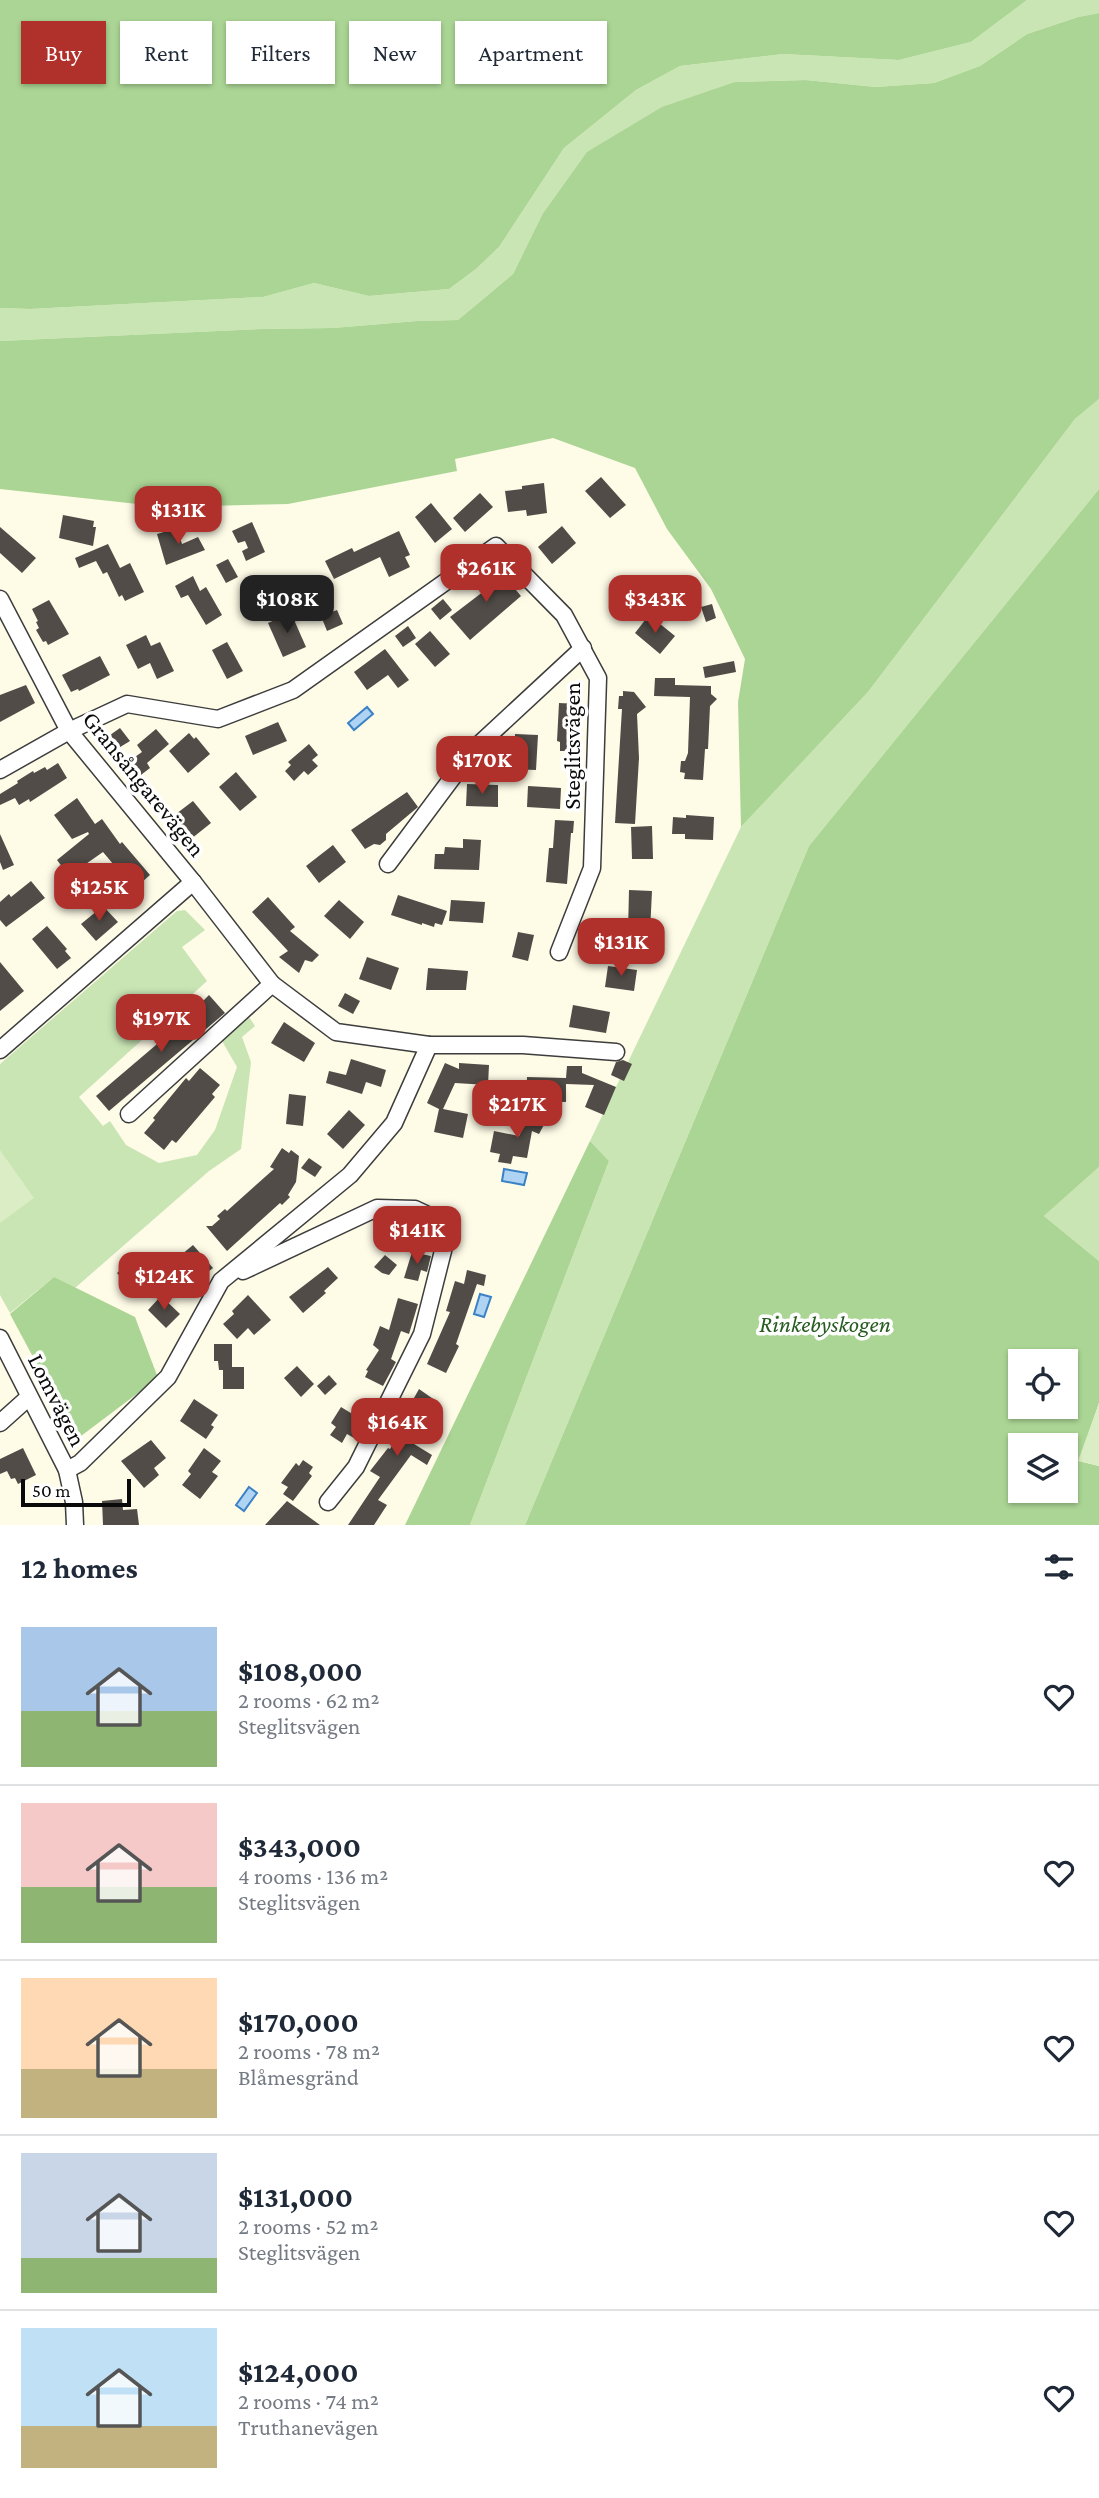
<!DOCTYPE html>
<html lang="en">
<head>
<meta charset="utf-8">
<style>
  :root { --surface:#fff; --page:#f2f2f3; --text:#1f2937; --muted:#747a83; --line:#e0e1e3; --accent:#b0312b }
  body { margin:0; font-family:"Crimson Pro",serif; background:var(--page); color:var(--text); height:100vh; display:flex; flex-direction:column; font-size:26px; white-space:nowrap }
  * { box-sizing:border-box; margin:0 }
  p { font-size:23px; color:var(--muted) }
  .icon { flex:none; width:38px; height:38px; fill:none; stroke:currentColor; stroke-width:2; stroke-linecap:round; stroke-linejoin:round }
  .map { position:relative; height:1525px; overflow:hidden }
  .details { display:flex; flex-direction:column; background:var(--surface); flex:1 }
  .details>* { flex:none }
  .top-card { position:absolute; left:21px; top:21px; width:700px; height:63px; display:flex; gap:14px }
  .tools { position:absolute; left:1008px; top:1349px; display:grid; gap:14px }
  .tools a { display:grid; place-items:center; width:70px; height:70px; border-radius:0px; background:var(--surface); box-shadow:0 2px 5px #0004; font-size:35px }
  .scale { position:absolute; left:21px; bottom:18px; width:110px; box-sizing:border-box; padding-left:7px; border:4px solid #0a0a0a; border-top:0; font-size:19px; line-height:24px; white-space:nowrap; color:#0a0a0a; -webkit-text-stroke:5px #fff; paint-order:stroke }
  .price { position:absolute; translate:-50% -60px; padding:0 16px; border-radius:14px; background:var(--accent); color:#fff; font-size:23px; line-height:46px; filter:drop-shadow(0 2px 4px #0008) }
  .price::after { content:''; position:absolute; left:50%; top:42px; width:21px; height:16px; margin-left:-10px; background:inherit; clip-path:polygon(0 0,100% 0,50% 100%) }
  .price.on { background:#222; color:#fff }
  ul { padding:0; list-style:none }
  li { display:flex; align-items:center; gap:21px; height:175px; padding:0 21px }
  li+li { border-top:2px solid var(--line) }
  li span { display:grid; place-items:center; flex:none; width:196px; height:140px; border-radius:0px; color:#555 }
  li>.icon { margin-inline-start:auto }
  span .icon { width:84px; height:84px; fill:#fffc; stroke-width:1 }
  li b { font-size:30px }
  h2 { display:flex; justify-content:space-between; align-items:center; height:84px; padding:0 21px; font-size:30px }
  .pill { padding:0 24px; border-radius:0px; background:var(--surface); box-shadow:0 2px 5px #0004; font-size:24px; line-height:63px }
  .pill.on { background:var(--accent); color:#fff }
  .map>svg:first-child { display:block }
</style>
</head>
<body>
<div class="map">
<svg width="1099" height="1525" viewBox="0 0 1099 1525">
  <rect width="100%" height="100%" fill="#fefbe7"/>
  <!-- green -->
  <g fill="#c9e5b4">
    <path d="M1027 0H1099V13L1078 17 1027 34 980 66 934 83 876 87 806 80 735 82 542 215 513 274 458 320 417 321 333 328 262 329 0 341V308L30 309 263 297 314 283 369 296 449 289 476 269 499 247 564 148 636 90 680 66 783 54 899 60 971 42Z"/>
    <path d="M1099 399V489L809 846 525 1525H470L609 1161 590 1141 741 827 868 692 1075 419Z"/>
    <path d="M185 910 205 930 182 947 207 981 79 1097 103 1126 110 1121 126 1145 159 1163 197 1155 215 1130 237 1067 222 1041 247 1014 255 1026 242 1037 251 1062 241 1149 209 1171 75 1288 54 1277 10 1313 0 1295V1064L177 911Z"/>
    <path d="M1099 1167V1261L1044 1216Z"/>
  </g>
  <!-- forest -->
  <g fill="#abd594" fill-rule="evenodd">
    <path d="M0 0H1027L971 42 899 60 783 54 680 66 636 90 564 148 499 247 476 269 449 289 369 296 314 283 263 297 30 309 0 308Z"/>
    <path d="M1099 13V399L1075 419 868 692 741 827 738 702 745 659 711 589 667 529 635 468 553 438 455 459 457 471 288 504 165 507 0 489V341L262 329 333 328 417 321 458 320 513 274 542 215 587 152 662 107 735 82 806 80 876 87 934 83 980 66 1027 34 1078 17Z"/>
    <path d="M1099 489V1167L1044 1216 1099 1261V1403L1079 1461 1099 1466V1525H525L809 846ZM1020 1362H1066V1407H1020ZM1020 1446H1066V1491H1020Z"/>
    <path d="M590 1141 609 1161 470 1525H405Z"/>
    <path d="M54 1277 135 1317 158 1378 77 1439 10 1314Z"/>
  </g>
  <!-- pitch -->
  <g fill="#dbedc5">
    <path d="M0 1150 34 1198 0 1223Z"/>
    <path d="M1099 1403V1466L1078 1461Z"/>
  </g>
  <!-- water -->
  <g fill="#afd3f2" stroke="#3a81c5" stroke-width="2">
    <path d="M367 707 373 714 354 730 348 723Z"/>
    <path d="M504 1169 527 1173 524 1185 502 1181Z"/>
    <path d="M480 1294 491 1297 484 1317 474 1314Z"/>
    <path d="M249 1487 257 1493 244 1511 236 1505Z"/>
  </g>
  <!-- building -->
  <g fill="#514c47">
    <path d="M601 477 626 505 610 518 585 491Z"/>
    <path d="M544 483 547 513 527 516 526 510 508 512 505 491 522 489V486Z"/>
    <path d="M480 493 493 507 465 532 453 518Z"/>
    <path d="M431 503 452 529 435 543 415 517Z"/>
    <path d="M63 515 94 521 93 527H96L93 546 59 538Z"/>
    <path d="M252 522 265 552 246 561 242 551 248 548 245 541 238 543 232 531Z"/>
    <path d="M562 526 576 543 552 564 538 547Z"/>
    <path d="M0 527 36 558 22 573 0 553Z"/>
    <path d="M177 528 182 544 198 537 205 550 166 565 157 534Z"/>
    <path d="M399 531 410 555 405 557 410 567 389 577 380 557 334 579 325 561 352 548 354 552Z"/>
    <path d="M108 544 120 568 130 563 144 592 125 601 122 595 119 597 107 572 103 574 96 561 79 568 75 558Z"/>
    <path d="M228 559 238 577 226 583 216 565Z"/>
    <path d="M490 565 500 577 503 575 521 596 470 640 450 617 488 588 478 575Z"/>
    <path d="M193 576 200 591 206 587 222 615 206 625 188 595 181 598 175 586Z"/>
    <path d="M443 599 452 610 440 620 431 609Z"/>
    <path d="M49 600 69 634 48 645 46 641 43 642 36 630 39 628 36 622 38 621 32 609Z"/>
    <path d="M712 604 716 618 706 622 701 607Z"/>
    <path d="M337 610 343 624 327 631 321 616Z"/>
    <path d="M291 613 306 647 283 657 268 623Z"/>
    <path d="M649 615 675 636 660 654 635 633Z"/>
    <path d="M408 626 416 638 403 647 395 636Z"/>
    <path d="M430 631 450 654 435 667 415 644Z"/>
    <path d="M146 635 151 646 160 642 174 671 157 679 150 663 138 669 126 645Z"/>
    <path d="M227 642 243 671 227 679 212 650Z"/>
    <path d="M385 649 409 680 398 688 388 675 367 690 354 672Z"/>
    <path d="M100 656 110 675 79 691 78 689 71 692 62 675Z"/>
    <path d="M734 661 736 672 705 678 703 667Z"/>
    <path d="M655 678H675V685L711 686V694L717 699 710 706 708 749H705L703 780 684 779 685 773 680 772 681 761H685L688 753 690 697 654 696Z"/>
    <path d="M26 685 35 703 0 722V695Z"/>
    <path d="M623 691 634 692 646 707 637 714 639 758 635 824 615 823 622 709H618L619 696H623Z"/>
    <path d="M559 703 579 704 578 751H560V742L557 741Z"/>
    <path d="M278 722 287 741 253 755 245 736Z"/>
    <path d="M120 728 130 741 112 752 103 740Z"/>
    <path d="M156 729 169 744 147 763 150 768 133 781 122 766 142 752 137 745Z"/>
    <path d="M189 733 194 739 196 737 210 754 188 773 169 751Z"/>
    <path d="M515 734 538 735 536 770 506 769 507 745H515Z"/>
    <path d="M309 744 318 755 312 760 318 766 308 775 304 771 294 781 285 771 291 765 288 762Z"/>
    <path d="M58 763 67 778 30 802 29 799 19 805 15 798 0 805V794L18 783 17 781 33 771 34 773 45 767 47 770Z"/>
    <path d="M236 772 257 797 240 811 219 787Z"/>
    <path d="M467 784 498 785V807L466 806Z"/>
    <path d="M528 786 561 788 560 809 527 807Z"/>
    <path d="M407 792 418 807 386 834V840L380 845 374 844 365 849 351 830Z"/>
    <path d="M77 798 95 824 102 819 120 844 122 842 150 875 134 889 103 852 83 866 97 882 89 889 74 873 69 876 57 860 89 834 88 832 72 839 54 815Z"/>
    <path d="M193 801 211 823 191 839 172 817Z"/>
    <path d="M686 815 714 817 713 840 685 839V834H672L673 817 686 818Z"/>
    <path d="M555 820 574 821 573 833H571L567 884 546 882 549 848H553Z"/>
    <path d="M652 826 653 859H632L631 827Z"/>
    <path d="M0 834 14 865 3 870 0 862Z"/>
    <path d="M463 839 481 840 479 870 434 869 435 854H444L445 847 463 848Z"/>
    <path d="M333 845 346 862 319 883 306 866Z"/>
    <path d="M31 881 45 898 6 927 0 920V902L9 894 11 897Z"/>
    <path d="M629 890 652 891 650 932H628Z"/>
    <path d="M398 895 447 911 442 925 435 923 434 927 422 923V925L391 915Z"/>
    <path d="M268 897 295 927 290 931 319 955 312 962 305 960 299 973 279 957 288 951 252 912Z"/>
    <path d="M339 900 364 922 350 939 324 916Z"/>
    <path d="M451 900 485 902 483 923 449 921Z"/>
    <path d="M103 906 118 922 96 941 81 924Z"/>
    <path d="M599 922 616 923V943L598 942Z"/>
    <path d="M47 926 67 949 65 951 71 958 57 969 32 939Z"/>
    <path d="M518 932 534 935 528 961 512 957Z"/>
    <path d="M367 957 399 968 391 990 359 979Z"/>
    <path d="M0 962 24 991 0 1011Z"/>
    <path d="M608 966 637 970 634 991 605 987Z"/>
    <path d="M428 968 468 971 466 990H426Z"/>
    <path d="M345 993 360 1001 353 1014 338 1006Z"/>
    <path d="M209 995 225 1013 109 1111 96 1096 203 1005 201 1003Z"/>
    <path d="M573 1005 610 1012 606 1033 569 1027Z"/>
    <path d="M284 1022 315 1043 304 1062 271 1043Z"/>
    <path d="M351 1059 386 1070 381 1087 366 1082 362 1094 326 1083 329 1071 346 1075Z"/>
    <path d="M623 1060 632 1064 624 1081 611 1075 616 1062Z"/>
    <path d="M445 1063 459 1069V1063L489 1065 488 1085 455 1083 443 1109 468 1114 463 1138 434 1132 439 1109 427 1103Z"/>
    <path d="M567 1066H582V1073L616 1087 604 1115 585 1107 594 1085 566 1084V1102L526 1101 527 1077 566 1078Z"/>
    <path d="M200 1068 220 1085 212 1094 215 1097 176 1143 172 1140 164 1150 144 1133 155 1120 153 1118 186 1078 189 1081Z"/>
    <path d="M289 1094 306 1096 303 1126 286 1124Z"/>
    <path d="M533 1109 535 1110V1113L547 1119 539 1134 532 1131 527 1158 513 1156 511 1164 498 1162 500 1154 490 1152 494 1131 519 1136Z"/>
    <path d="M349 1110 365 1125 343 1149 327 1134Z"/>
    <path d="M282 1148 289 1153 291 1150 299 1156 296 1182 288 1195 290 1197 282 1205 280 1203 227 1251 206 1226H212L220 1219 217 1216 225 1209 227 1211 274 1169 270 1167Z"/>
    <path d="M309 1158 322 1167 315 1177 301 1168Z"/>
    <path d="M193 1245 213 1268 194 1283 175 1260Z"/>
    <path d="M412 1252 431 1256 427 1272 421 1270 418 1281 404 1278Z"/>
    <path d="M141 1253 154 1268 130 1288 117 1273Z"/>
    <path d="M385 1255 397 1265 389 1275 382 1273 374 1267Z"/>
    <path d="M328 1267 338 1278 324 1291 326 1293 303 1313 289 1297Z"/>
    <path d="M467 1270 486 1275 484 1286 477 1284 456 1344 459 1346 446 1373 427 1364 450 1312 446 1311 455 1281 464 1284Z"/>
    <path d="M248 1295 271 1320 254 1335 248 1328 237 1339 223 1324 234 1314 232 1311Z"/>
    <path d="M161 1296 180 1314 166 1328 148 1310Z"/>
    <path d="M398 1298 418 1304 409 1334 401 1331 391 1359 396 1362 383 1386 365 1377 368 1371 366 1370 379 1350 373 1345 380 1326 389 1330Z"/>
    <path d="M214 1344H232V1367H244V1389H223V1370H219L218 1361H214Z"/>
    <path d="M297 1366 314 1384 301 1397 284 1378Z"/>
    <path d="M329 1375 337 1384 325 1395 317 1386Z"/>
    <path d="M419 1389 439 1403 414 1444 432 1455 427 1465 411 1455 378 1500 387 1505 374 1525H348L380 1477 370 1471 388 1448 390 1449 410 1417 405 1414Z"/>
    <path d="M194 1399 218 1415 211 1425 214 1427 206 1439 180 1421Z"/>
    <path d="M341 1407 359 1418 356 1422 362 1425 354 1438 347 1434 342 1443 330 1435 336 1427 331 1423Z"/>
    <path d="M151 1440 166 1458 154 1468 159 1475 144 1488 121 1461Z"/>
    <path d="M23 1448 36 1475 18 1484 15 1478 11 1479 7 1471 0 1474V1459Z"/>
    <path d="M204 1448 221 1461 212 1472 218 1476 200 1499 182 1485 191 1474 188 1471Z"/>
    <path d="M303 1460 313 1467 309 1473 312 1476 293 1501 283 1494 288 1487 281 1483 296 1463 299 1466Z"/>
    <path d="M122 1499 123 1510 137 1509 139 1525H103L102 1501Z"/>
    <path d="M287 1501 320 1525H265Z"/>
  </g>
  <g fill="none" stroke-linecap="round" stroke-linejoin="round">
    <!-- street casing -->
    <g stroke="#3d3d3d" stroke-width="19">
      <g id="street">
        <path d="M0 599 69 731 193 882 272 984 336 1032 429 1045H523L616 1052"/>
        <path d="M0 770 69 731 127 704 218 719 293 690 496 546 564 615 598 678 592 868 559 952"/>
        <path d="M388 864 473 750 583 648"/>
        <path d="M0 1050 193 882"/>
        <path d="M129 1114 272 984"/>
        <path d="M243 1271 377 1208 415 1209 432 1217 445 1243 422 1334 356 1467 328 1502"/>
        <path d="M0 1338 67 1470 74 1502 75 1525"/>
        <path d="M0 1423 29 1397"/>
        <path d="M67 1470 80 1463 168 1377 221 1281 350 1175 394 1123 429 1045"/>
      </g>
    </g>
    <!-- street -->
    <use href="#street" stroke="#fff" stroke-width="16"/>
  </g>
  <g text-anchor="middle" stroke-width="7" stroke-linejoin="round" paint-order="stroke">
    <!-- street labels -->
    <g font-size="24" fill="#0a0a0a" stroke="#fff">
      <text transform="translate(572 746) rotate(-90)" y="8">Steglitsvägen</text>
      <text transform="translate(144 784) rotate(51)" y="8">Gransångarevägen</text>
      <text transform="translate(57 1400) rotate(63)" y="8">Lomvägen</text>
    </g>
    <!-- park labels -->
    <g font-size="24" font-style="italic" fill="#265c1f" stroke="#fff">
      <text x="825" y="1332">Rinkebyskogen</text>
    </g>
  </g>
</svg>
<div class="tools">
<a><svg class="icon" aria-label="locate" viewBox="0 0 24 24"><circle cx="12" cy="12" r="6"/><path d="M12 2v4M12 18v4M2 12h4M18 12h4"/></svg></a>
<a><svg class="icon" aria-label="layers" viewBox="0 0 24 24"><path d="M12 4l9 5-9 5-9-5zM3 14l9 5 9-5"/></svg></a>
</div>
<div class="scale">50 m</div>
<b class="price" style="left:178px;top:546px">$131K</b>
<b class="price" style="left:486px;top:604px">$261K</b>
<b class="price on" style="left:287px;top:635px">$108K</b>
<b class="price" style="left:655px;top:635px">$343K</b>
<b class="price" style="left:482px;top:796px">$170K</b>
<b class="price" style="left:99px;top:923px">$125K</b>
<b class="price" style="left:621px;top:978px">$131K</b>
<b class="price" style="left:161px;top:1054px">$197K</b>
<b class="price" style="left:517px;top:1140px">$217K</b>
<b class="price" style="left:417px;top:1266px">$141K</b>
<b class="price" style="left:164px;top:1312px">$124K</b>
<b class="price" style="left:397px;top:1458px">$164K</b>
<div class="top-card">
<a class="pill on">Buy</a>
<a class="pill">Rent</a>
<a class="pill">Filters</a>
<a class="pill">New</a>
<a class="pill">Apartment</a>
</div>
</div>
<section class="details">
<h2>12 homes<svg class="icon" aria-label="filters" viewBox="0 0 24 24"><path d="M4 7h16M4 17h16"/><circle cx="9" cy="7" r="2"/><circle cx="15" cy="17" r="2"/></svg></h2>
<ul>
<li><span style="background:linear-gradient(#a9c7e8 60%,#8fb573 0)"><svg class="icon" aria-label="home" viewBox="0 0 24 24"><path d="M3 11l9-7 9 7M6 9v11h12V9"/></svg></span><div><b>$108,000</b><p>2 rooms · 62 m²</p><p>Steglitsvägen</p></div><svg class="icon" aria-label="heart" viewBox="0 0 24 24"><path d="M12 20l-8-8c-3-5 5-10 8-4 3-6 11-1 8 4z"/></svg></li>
<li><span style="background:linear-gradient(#f6c9c9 60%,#8fb573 0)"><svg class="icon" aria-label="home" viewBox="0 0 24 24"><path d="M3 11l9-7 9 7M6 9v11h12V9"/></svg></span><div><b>$343,000</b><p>4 rooms · 136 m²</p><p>Steglitsvägen</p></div><svg class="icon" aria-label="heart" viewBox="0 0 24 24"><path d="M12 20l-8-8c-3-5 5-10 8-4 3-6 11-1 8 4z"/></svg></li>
<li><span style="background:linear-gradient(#ffd9b3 65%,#c2b280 0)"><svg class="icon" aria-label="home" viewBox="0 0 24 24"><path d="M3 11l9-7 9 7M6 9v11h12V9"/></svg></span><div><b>$170,000</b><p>2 rooms · 78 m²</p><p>Blåmesgränd</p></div><svg class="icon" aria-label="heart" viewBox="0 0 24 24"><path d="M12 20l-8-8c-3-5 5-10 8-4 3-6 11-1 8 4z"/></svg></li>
<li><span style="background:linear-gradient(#c9d6e8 75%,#8fb573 0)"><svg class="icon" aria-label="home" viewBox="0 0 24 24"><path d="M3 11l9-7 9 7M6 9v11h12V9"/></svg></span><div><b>$131,000</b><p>2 rooms · 52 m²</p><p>Steglitsvägen</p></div><svg class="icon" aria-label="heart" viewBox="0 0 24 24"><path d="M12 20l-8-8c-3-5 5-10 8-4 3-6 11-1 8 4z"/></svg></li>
<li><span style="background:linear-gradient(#bfe0f5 70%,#c2b280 0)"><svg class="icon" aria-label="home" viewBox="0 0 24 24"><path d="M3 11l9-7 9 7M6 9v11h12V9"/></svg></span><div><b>$124,000</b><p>2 rooms · 74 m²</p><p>Truthanevägen</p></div><svg class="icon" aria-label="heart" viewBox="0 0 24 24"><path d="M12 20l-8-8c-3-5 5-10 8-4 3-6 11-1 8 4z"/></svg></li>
</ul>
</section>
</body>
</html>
